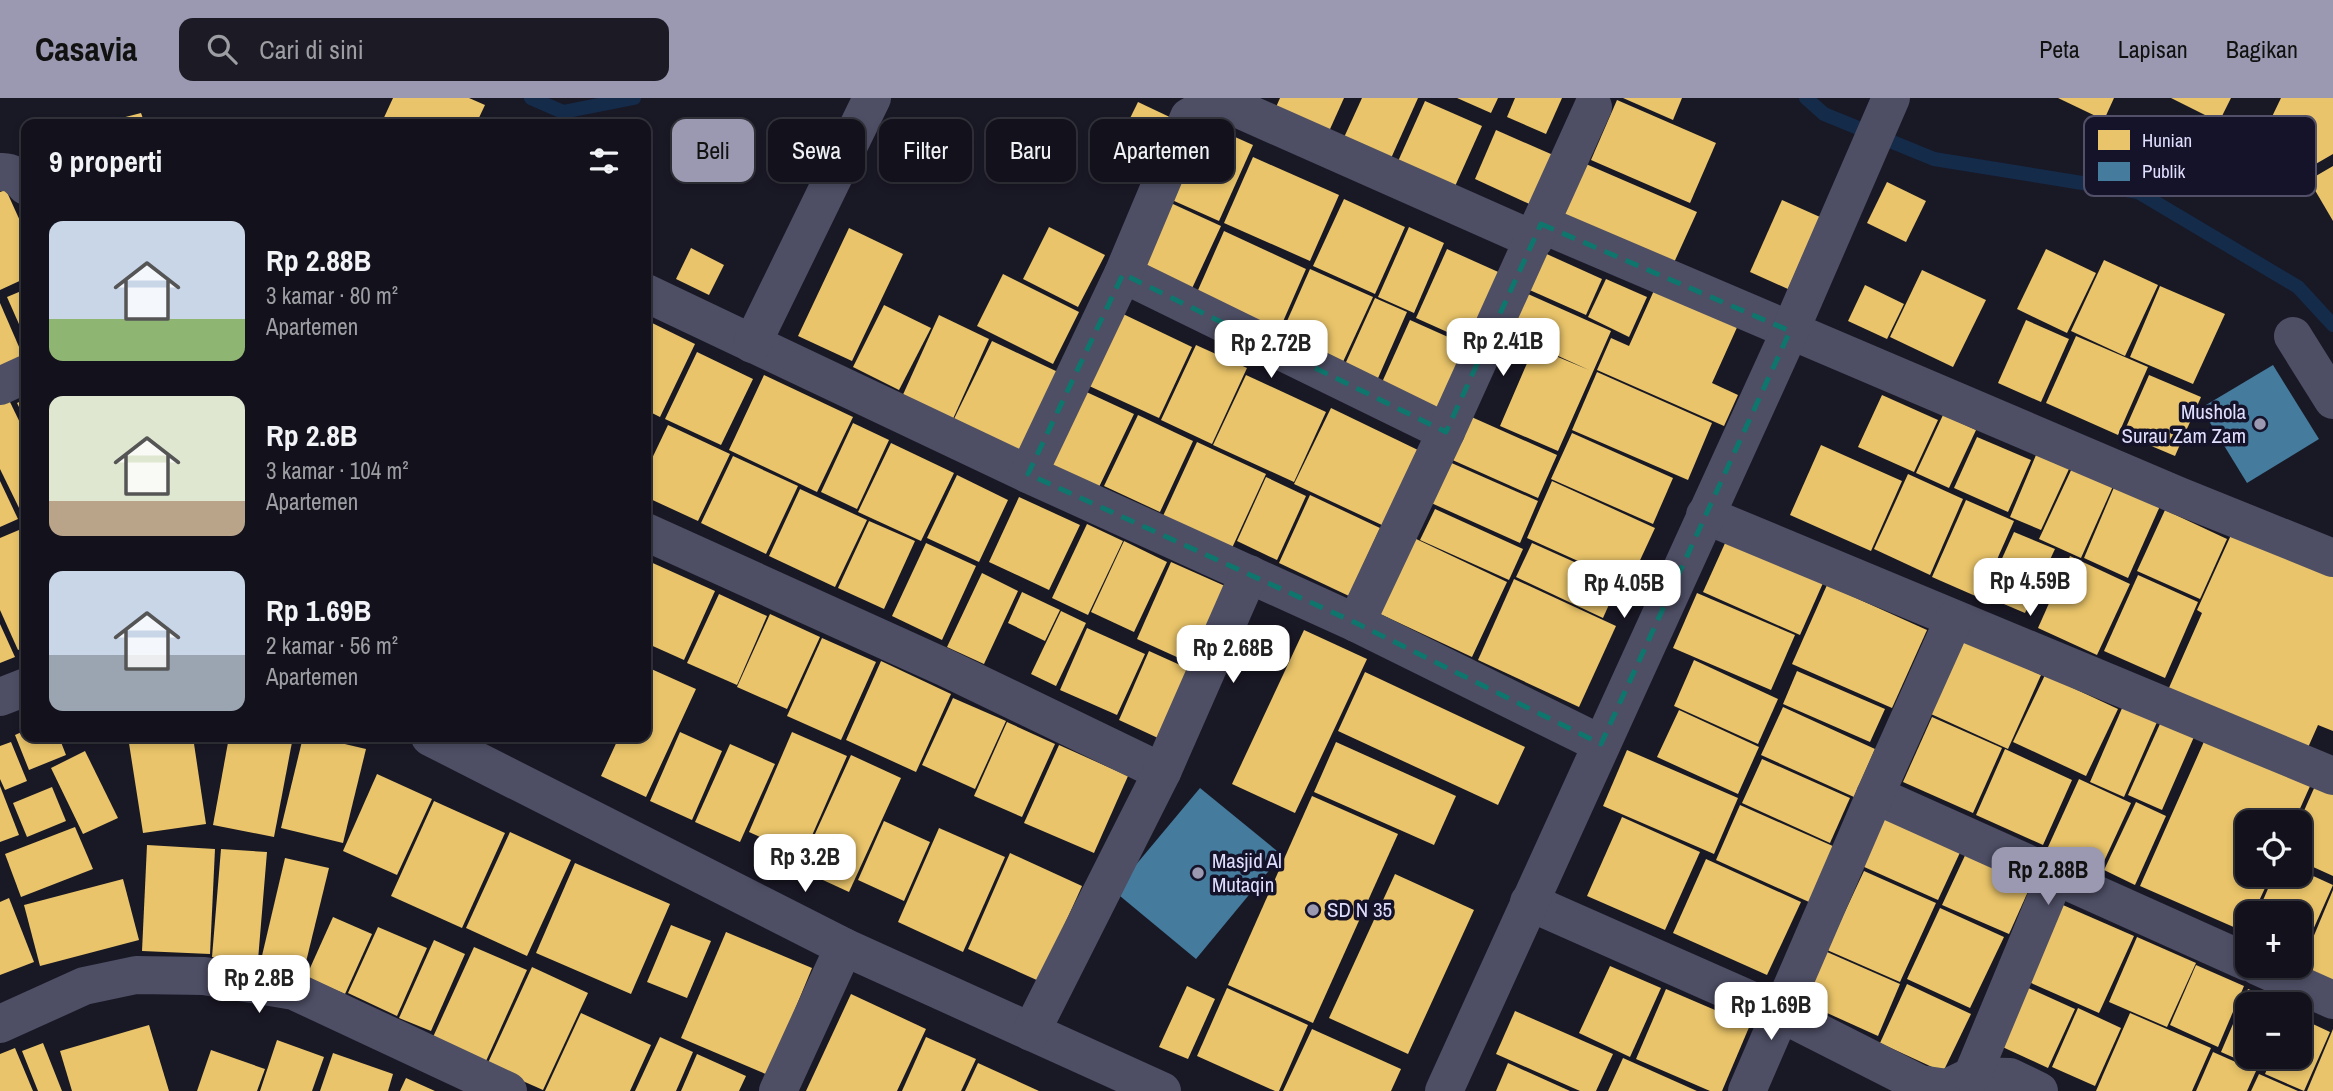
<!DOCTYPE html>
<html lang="id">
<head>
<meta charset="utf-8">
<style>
  :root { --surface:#13121c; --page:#1c1b25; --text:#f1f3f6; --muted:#9d9ea3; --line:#32323b; --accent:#9a99b1 }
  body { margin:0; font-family:"Archivo Narrow",sans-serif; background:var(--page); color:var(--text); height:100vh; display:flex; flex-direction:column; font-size:26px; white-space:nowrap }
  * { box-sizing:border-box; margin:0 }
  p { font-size:23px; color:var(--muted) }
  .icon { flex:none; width:38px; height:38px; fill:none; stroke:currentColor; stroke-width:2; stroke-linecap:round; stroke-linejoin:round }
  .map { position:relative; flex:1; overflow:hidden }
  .side { position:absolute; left:21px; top:21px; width:630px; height:623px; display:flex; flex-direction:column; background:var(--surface); border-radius:14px; box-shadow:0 4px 10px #0003,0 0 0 2px var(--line) }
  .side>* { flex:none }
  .banner { position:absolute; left:672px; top:21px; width:665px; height:63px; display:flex; gap:14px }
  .tools { position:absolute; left:2235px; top:712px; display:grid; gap:14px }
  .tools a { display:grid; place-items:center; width:77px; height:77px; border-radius:14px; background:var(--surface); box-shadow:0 4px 10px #0003,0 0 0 2px var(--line); font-size:35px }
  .price { position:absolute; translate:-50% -60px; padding:0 16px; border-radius:14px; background:#fff; color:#222; font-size:23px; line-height:46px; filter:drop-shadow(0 2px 4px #0008) }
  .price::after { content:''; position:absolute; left:50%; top:42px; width:21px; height:16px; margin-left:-10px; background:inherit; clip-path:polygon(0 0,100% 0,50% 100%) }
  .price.active { background:var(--accent); color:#111 }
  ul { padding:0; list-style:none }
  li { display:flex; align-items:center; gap:21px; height:175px; padding:0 28px }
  li span { display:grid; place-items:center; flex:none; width:196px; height:140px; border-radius:14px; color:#555 }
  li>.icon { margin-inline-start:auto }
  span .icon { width:84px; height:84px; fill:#fffc; stroke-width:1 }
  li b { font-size:30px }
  h2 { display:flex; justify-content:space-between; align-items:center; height:84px; padding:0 28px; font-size:30px }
  .pill { padding:0 24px; border-radius:14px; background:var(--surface); box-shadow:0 4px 10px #0003,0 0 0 2px var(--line); font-size:24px; line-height:63px }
  .pill.active { background:var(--accent); color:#111 }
  header { display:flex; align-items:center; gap:42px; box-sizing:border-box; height:98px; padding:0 35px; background:var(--accent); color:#111 }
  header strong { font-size:33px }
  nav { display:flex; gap:38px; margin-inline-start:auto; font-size:24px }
  .search { width:490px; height:63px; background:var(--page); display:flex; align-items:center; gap:18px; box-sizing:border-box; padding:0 24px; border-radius:14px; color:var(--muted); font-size:26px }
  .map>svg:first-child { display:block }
</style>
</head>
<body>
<header>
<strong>Casavia</strong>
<div class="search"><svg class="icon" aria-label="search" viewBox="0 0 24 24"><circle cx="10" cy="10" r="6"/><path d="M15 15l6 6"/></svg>Cari di sini</div>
<nav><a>Peta</a><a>Lapisan</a><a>Bagikan</a></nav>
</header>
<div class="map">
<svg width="2333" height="993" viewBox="0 0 2333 993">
  <rect width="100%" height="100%" fill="#191825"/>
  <!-- homes -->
  <g fill="#e9c46a">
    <path d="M393 0H469L485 7 476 26H381Z"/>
    <path d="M1280 0H1344L1326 40 1273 16Z"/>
    <path d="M1362 0H1418L1388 67 1341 46Z"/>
    <path d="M1457 0H1498L1491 15Z"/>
    <path d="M1515 0H1562L1546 36 1507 19Z"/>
    <path d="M1623 0H1682L1673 22Z"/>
    <path d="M2058 0H2114L2104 22Z"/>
    <path d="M2171 0H2231L2219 24Z"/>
    <path d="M2281 0H2333V56L2307 71 2268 27Z"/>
    <path d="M1617 2 1716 45 1690 105 1591 62Z"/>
    <path d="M1425 3 1482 28 1452 95 1395 70Z"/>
    <path d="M1138 4 1176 22 1144 86 1107 67Z"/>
    <path d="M141 15 145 26H102V25Z"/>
    <path d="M1197 22 1253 47 1219 123 1163 98Z"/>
    <path d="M1496 32 1560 60 1538 110 1475 81Z"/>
    <path d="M1253 59 1339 97 1310 163 1224 125Z"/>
    <path d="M1586 66 1697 114 1672 169 1562 121Z"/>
    <path d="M2333 68V123L2309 82Z"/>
    <path d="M1887 84 1926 103 1906 144 1867 125Z"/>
    <path d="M6 92 26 136V180L0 192V94Z"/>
    <path d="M1162 101 1221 128 1188 199 1130 172Z"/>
    <path d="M1344 101 1405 129 1375 196 1313 168Z"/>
    <path d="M1782 102 1820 119 1788 191 1750 174Z"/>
    <path d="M1049 129 1105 157 1078 209 1023 181Z"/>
    <path d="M1409 129 1444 145 1414 215 1378 199Z"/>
    <path d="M849 130 903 156 852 263 798 238Z"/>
    <path d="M1224 133 1306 171 1278 235 1195 199Z"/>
    <path d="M691 150 724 167 709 197 676 181Z"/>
    <path d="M1447 151 1505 177 1474 246 1416 220Z"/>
    <path d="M2046 151 2096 175 2067 235 2017 211Z"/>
    <path d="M1540 153 1602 181 1586 217 1523 189Z"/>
    <path d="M2104 162 2158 187 2125 258 2071 233Z"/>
    <path d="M1310 171 1373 199 1342 266 1280 239Z"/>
    <path d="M1922 172 1986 202 1953 269 1890 239Z"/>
    <path d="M1003 176 1079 214 1053 266 977 228Z"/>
    <path d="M1606 181 1647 199 1629 239 1588 219Z"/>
    <path d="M1865 187 1904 206 1887 241 1848 223Z"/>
    <path d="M1656 188 1739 225 1712 285 1738 297 1724 328 1597 272 1611 240 1629 248Z"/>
    <path d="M2160 188 2225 216 2193 286 2130 259Z"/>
    <path d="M26 191V242L7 199Z"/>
    <path d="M1528 196 1611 233 1558 353 1500 328 1534 249 1589 272 1510 236Z"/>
    <path d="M1375 200 1407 214 1375 287 1342 273Z"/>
    <path d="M0 205 26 265 0 275Z"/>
    <path d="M884 207 931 230 899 292 853 269Z"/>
    <path d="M1121 215 1192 249 1159 320 1087 287Z"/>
    <path d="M939 217 989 241 952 323 901 301Z"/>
    <path d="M646 222 695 246 660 319 646 312Z"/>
    <path d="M1410 222 1466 247 1435 316 1379 291Z"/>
    <path d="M2026 222 2069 241 2041 304 1998 285Z"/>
    <path d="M2076 238 2148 269 2118 337 2046 305Z"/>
    <path d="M992 243 1058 274 1020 355 953 323Z"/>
    <path d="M1196 247 1247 270 1212 346 1161 322Z"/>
    <path d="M697 254 753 281 721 347 665 321Z"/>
    <path d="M1597 274 1712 325 1688 382 1572 332Z"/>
    <path d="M764 277 853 319 817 394 729 352Z"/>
    <path d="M1246 277 1326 314 1294 384 1213 347Z"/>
    <path d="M2149 277 2201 299 2175 358 2123 336Z"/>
    <path d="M1080 291 1134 316 1099 389 1045 364Z"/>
    <path d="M1882 297 1938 322 1914 374 1858 349Z"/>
    <path d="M26 301V323L17 305Z"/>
    <path d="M9 302 26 337V415L22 416 0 371V306Z"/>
    <path d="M1331 310 1420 353 1384 428 1294 386Z"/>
    <path d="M1138 317 1193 343 1160 414 1104 388Z"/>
    <path d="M1467 317 1557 357 1538 400 1448 360Z"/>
    <path d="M1943 317 1976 332 1949 390 1916 375Z"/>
    <path d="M853 325 889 342 857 411 821 394Z"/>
    <path d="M668 327 730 356 698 423 646 399V373Z"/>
    <path d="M1572 335 1673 380 1653 426 1551 381Z"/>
    <path d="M1977 339 2031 362 2008 414 1954 390Z"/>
    <path d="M1197 344 1266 376 1232 450 1163 418Z"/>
    <path d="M891 345 954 375 921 443 858 414Z"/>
    <path d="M1821 347 1902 383 1871 453 1790 417Z"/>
    <path d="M2036 357 2069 371 2041 432 2010 419Z"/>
    <path d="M733 358 798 388 766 456 701 425Z"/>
    <path d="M1447 363 1538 403 1520 445 1429 404Z"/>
    <path d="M2073 368 2114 386 2081 460 2039 441Z"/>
    <path d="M1908 376 1963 401 1930 477 1874 451Z"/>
    <path d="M957 377 1008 402 979 464 927 440Z"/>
    <path d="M1266 379 1306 398 1277 462 1237 443Z"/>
    <path d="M0 383 18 421 0 429Z"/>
    <path d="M1552 383 1655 430 1629 486 1527 440Z"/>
    <path d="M2115 387 2160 408 2128 480 2084 460Z"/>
    <path d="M800 391 867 422 835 489 769 458Z"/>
    <path d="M1310 397 1380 430 1349 498 1279 465Z"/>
    <path d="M1019 399 1080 427 1049 492 989 464Z"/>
    <path d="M1966 402 2014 423 1980 500 1932 479Z"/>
    <path d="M1435 411 1523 451 1509 482 1420 442Z"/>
    <path d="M2165 412 2227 441 2200 501 2137 473Z"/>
    <path d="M869 423 915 443 884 511 838 490Z"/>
    <path d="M1087 426 1123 443 1088 517 1052 500Z"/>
    <path d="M26 429V549L18 552 0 512V440Z"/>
    <path d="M2014 434 2055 451 2025 515 1985 498Z"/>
    <path d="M2231 437 2333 477V633L2318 627 2306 654 2168 592 2202 515 2197 512Z"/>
    <path d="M1414 440 1507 484 1472 559 1378 515Z"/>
    <path d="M1124 443 1167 464 1134 534 1091 514Z"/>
    <path d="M1726 443 1823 485 1800 537 1703 494Z"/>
    <path d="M926 445 976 468 942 542 892 518Z"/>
    <path d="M1532 445 1619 484 1603 520 1516 479Z"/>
    <path d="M2070 458 2130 486 2097 557 2038 530Z"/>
    <path d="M646 462 715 493 684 562 646 545Z"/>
    <path d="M1171 464 1225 488 1190 565 1137 541Z"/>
    <path d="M982 475 1018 493 984 566 947 549Z"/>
    <path d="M2138 477 2198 504 2165 580 2104 553Z"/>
    <path d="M1514 481 1616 528 1579 609 1478 562Z"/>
    <path d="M1827 487 1927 532 1892 610 1792 566Z"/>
    <path d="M1022 494 1060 512 1045 543 1008 525Z"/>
    <path d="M1697 495 1795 537 1771 592 1673 550Z"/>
    <path d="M719 496 767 518 737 587 687 565Z"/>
    <path d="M1061 513 1086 525 1056 588 1031 576Z"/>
    <path d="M770 516 820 539 787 611 737 589Z"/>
    <path d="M0 526 15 559 0 565Z"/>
    <path d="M1087 530 1145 556 1117 617 1060 592Z"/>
    <path d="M1304 532 1367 561 1295 715 1232 686Z"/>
    <path d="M822 540 876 564 841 642 787 618Z"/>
    <path d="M1963 542 2041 577 2008 651 1931 616Z"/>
    <path d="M1149 553 1189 571 1158 640 1119 622Z"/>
    <path d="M1694 562 1778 601 1758 646 1674 608Z"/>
    <path d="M881 563 951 596 916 674 846 642Z"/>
    <path d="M649 570 696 591 646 699 601 678 619 639H646V578Z"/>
    <path d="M1797 573 1885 611 1870 644 1783 606Z"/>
    <path d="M1365 574 1525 649 1498 707 1338 633Z"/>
    <path d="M2045 577 2118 611 2086 678 2013 644Z"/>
    <path d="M953 600 1006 623 975 691 922 667Z"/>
    <path d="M2123 608 2157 624 2124 699 2090 684Z"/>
    <path d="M1783 609 1875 651 1854 699 1761 657Z"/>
    <path d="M1679 612 1759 649 1738 696 1657 659Z"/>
    <path d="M2164 617 2197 632 2162 712 2128 697Z"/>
    <path d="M1932 619 2002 650 1973 715 1903 684Z"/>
    <path d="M1007 624 1055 646 1022 719 974 698Z"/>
    <path d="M2210 630 2315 677 2294 724H2247V777H2271L2253 816H2247L2245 834 2140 788Z"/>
    <path d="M26 632V639H59L66 657 29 672 15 637Z"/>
    <path d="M680 634 722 653 692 722 650 703Z"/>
    <path d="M792 634 847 658 803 758 749 734Z"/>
    <path d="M128 639H193L206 726 143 735Z"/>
    <path d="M229 639H293L274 739 213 727Z"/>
    <path d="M303 639H315L366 651 343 745 281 730Z"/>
    <path d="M594 639H614L611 646Z"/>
    <path d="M11 644 27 683 5 692 0 681V648Z"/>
    <path d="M1336 644 1456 698 1434 747 1314 694Z"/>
    <path d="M730 646 775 666 740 744 695 724Z"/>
    <path d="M1059 647 1128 678 1094 755 1024 725Z"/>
    <path d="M2005 651 2072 682 2043 747 1976 717Z"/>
    <path d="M1627 652 1738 700 1714 756 1603 708Z"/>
    <path d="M85 653 118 720 83 736 51 670Z"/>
    <path d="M851 657 901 680 849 794 799 771Z"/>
    <path d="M1762 661 1850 700 1830 745 1742 705Z"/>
    <path d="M377 676 432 701 397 777 343 753Z"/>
    <path d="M2079 681 2131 705 2100 772 2048 749Z"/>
    <path d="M0 688 19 737 0 744Z"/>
    <path d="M2315 688 2333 696V778L2300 763 2299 724Z"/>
    <path d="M52 689 66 723 27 739 13 705Z"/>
    <path d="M1312 698 1398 736 1313 925 1228 887Z"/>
    <path d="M434 703 505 735 462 830 391 798Z"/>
    <path d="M2136 704 2166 718 2135 787 2104 772Z"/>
    <path d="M1740 707 1835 749 1809 804 1716 762Z"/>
    <path d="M1888 713 1963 748 1938 802 1862 768Z"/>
    <path d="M1622 719 1700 754 1665 832 1587 798Z"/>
    <path d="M884 723 930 744 904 803 858 782Z"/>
    <path d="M75 729 93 771 21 799 5 756Z"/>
    <path d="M939 730 1005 759 963 854 898 824Z"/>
    <path d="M510 734 571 762 527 858 466 830Z"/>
    <path d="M147 747 215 751 210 856 142 853Z"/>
    <path d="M221 751 267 754 258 862 212 859Z"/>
    <path d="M1968 751 2034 780 2009 836 1942 807Z"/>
    <path d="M1010 755 1082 788 1039 883 968 851Z"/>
    <path d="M285 760 329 770 304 872 261 862Z"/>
    <path d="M1706 761 1801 804 1767 877 1673 835Z"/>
    <path d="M575 765 670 806 631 896 536 855Z"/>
    <path d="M2300 772 2333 787 2300 861V816H2257L2274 777H2300Z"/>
    <path d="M1864 773 1936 805 1900 884 1827 852Z"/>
    <path d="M1395 776 1474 812 1408 956 1329 920Z"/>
    <path d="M123 781 139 842 40 868 24 807Z"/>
    <path d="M2333 792V885L2300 871Z"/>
    <path d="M9 800 34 864 0 877V804Z"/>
    <path d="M2056 804 2134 838 2099 915 2022 881Z"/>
    <path d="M1940 810 2004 839 1970 910 1907 881Z"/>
    <path d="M333 819 372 836 345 896 306 879Z"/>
    <path d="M671 827 711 843 687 900 647 884Z"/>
    <path d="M378 829 427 850 397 918 348 895Z"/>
    <path d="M726 834 812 870 768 977 681 940Z"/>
    <path d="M2137 839 2196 865 2167 929 2109 904Z"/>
    <path d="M434 842 465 856 431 933 399 920Z"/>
    <path d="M474 849 527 872 486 963 433 939Z"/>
    <path d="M1827 854 1900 886 1878 938 1805 905Z"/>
    <path d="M2196 867 2244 888 2218 949 2170 927Z"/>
    <path d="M1610 868 1661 890 1630 959 1579 935Z"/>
    <path d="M532 869 588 895 543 992 487 967Z"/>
    <path d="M1907 886 1971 916 1943 974 1880 945Z"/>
    <path d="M1187 888 1215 901 1188 961 1159 949Z"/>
    <path d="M2024 888 2075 911 2048 970 1996 946Z"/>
    <path d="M1227 890 1308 927 1279 993H1275L1197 958Z"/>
    <path d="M1666 891 1750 927 1722 993H1710L1636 961Z"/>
    <path d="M2248 891 2284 906H2247V959H2270L2264 973 2221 954Z"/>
    <path d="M851 896 926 931 897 993H806Z"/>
    <path d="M2078 910 2121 930 2095 988 2052 969Z"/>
    <path d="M1515 913 1613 956 1596 993H1580L1496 956Z"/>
    <path d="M581 915 651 947 630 993H545Z"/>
    <path d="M2130 915 2211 950 2192 993H2096Z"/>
    <path d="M2300 920 2330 934 2304 993 2265 976 2272 959H2300Z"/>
    <path d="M149 927 169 993H72L60 953Z"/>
    <path d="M1312 931 1401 971 1391 993H1283Z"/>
    <path d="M2333 931V993H2307Z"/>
    <path d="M660 939 693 954 676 993H635Z"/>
    <path d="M926 939 976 961 961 993H902Z"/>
    <path d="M277 942 324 959 312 993H260Z"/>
    <path d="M43 945 62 993H38L22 953Z"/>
    <path d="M15 950 33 993H0V956Z"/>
    <path d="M211 952 265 971 257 993H197Z"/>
    <path d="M2213 954 2256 973 2247 993H2196Z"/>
    <path d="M333 955 393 976 388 993H320Z"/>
    <path d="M697 956 746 978 739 993H681Z"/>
    <path d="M1623 960 1697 993H1608Z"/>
    <path d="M978 965 1039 993H965Z"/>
    <path d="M1508 965 1570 993H1496Z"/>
    <path d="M2259 976 2298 993H2251Z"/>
    <path d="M406 980 435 993H400Z"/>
  </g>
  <!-- public -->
  <g fill="#457b9d">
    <path d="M2273 267 2319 341 2247 385 2201 310Z"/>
    <path d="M1200 690 1282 757 1196 861 1114 793Z"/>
  </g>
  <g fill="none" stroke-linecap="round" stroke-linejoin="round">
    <!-- stream -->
    <g stroke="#142b4a" stroke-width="14">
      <path d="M531 0 563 14 634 0"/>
      <path d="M1806 0 1824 16 1934 61 2138 94 2298 189 2333 227"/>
    </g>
    <!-- street -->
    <g stroke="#4e4e65" stroke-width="38">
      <path d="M0 74C12 73 18 79 26 88"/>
      <path d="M1541 126 2179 398 2333 460"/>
      <path d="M1123 176 1446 334"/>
      <path d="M646 195 1028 376 1356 525 1601 646"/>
      <path d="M2293 238 2333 302"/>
      <path d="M752 246 872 0"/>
      <path d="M0 288 26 276"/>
      <path d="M1028 376 1123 176 1189 19 1212 6 1236 10 1534 142"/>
      <path d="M1705 417 2333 678"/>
      <path d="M646 434 944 569 1162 674"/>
      <path d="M1356 525 1446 334 1593 9"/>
      <path d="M0 599 26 589"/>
      <path d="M430 639 844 849 1162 993"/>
      <path d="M1875 697 2247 864"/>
      <path d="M1529 804 1782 916 1920 986 1947 990 1972 978 2010 979 2039 993"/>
      <path d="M2257 868 2333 902"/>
      <path d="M0 926 84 888 136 877 204 878 294 893 508 993"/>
      <path d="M1031 934 1162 674 1249 476"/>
      <path d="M1972 978 2055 779"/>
      <path d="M778 993 844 849"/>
      <path d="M1444 993 1790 233 1891 0"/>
      <path d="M1747 993 1875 697 1954 521"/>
    </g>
  </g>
  <!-- marked area -->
  <path fill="none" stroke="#0f766e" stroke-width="5" stroke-dasharray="14 9" stroke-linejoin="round" d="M1541 126 1790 233 1601 646 1356 525 1028 376 1123 176 1446 334Z"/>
  <!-- markers -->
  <g fill="#9a99b1" stroke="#15132a" stroke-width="2.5">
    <circle cx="2260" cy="326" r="7"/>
    <circle cx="1198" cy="775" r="7"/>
    <circle cx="1313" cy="812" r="7"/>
  </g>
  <g text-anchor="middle" stroke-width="7" stroke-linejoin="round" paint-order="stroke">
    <!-- poi labels -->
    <g font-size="21" fill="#dfdefd" stroke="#15132a" text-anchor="start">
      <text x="2246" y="321" text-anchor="end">Mushola<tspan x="2246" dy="24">Surau Zam Zam</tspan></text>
      <text x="1212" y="770">Masjid Al<tspan x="1212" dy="24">Mutaqin</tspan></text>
      <text x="1327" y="819">SD N 35</text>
    </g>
  </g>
  <!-- legend -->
  <rect x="2084" y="18" width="232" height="80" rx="10" fill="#15132a" stroke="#525069" stroke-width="2"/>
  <rect x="2098" y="32" width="32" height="20" fill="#e9c46a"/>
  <rect x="2098" y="64" width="32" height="19" fill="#457b9d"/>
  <g font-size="19" fill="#dfdefd">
    <text x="2142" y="49">Hunian</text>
    <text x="2142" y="80">Publik</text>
  </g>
</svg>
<div class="tools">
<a><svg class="icon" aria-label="locate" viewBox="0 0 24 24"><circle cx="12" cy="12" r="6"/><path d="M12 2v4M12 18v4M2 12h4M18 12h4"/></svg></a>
<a>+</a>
<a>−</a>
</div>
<b class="price" style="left:1503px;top:280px">Rp 2.41B</b>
<b class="price" style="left:1271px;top:282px">Rp 2.72B</b>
<b class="price" style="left:2030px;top:520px">Rp 4.59B</b>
<b class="price" style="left:1624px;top:522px">Rp 4.05B</b>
<b class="price" style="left:1233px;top:587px">Rp 2.68B</b>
<b class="price" style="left:805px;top:796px">Rp 3.2B</b>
<b class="price active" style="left:2048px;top:809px">Rp 2.88B</b>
<b class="price" style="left:259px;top:917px">Rp 2.8B</b>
<b class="price" style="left:1771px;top:944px">Rp 1.69B</b>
<div class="banner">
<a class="pill active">Beli</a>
<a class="pill">Sewa</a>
<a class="pill">Filter</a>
<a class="pill">Baru</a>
<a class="pill">Apartemen</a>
</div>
<section class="side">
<h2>9 properti<svg class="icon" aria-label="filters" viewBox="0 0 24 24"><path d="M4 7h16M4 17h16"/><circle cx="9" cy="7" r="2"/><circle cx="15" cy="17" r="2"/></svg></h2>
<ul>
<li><span style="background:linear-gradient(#c9d6e8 70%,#8fb573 0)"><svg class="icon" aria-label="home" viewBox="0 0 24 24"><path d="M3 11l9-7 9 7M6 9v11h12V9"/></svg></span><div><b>Rp 2.88B</b><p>3 kamar · 80 m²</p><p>Apartemen</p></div></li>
<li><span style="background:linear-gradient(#dfe7d0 75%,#b9a48a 0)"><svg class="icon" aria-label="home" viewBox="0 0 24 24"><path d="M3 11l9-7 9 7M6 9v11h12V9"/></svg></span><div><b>Rp 2.8B</b><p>3 kamar · 104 m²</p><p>Apartemen</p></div></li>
<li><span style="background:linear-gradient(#c9d6e8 60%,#9aa5b1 0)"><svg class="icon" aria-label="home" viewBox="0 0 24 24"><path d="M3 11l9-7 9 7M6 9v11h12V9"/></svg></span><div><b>Rp 1.69B</b><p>2 kamar · 56 m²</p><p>Apartemen</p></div></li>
</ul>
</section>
</div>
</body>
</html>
